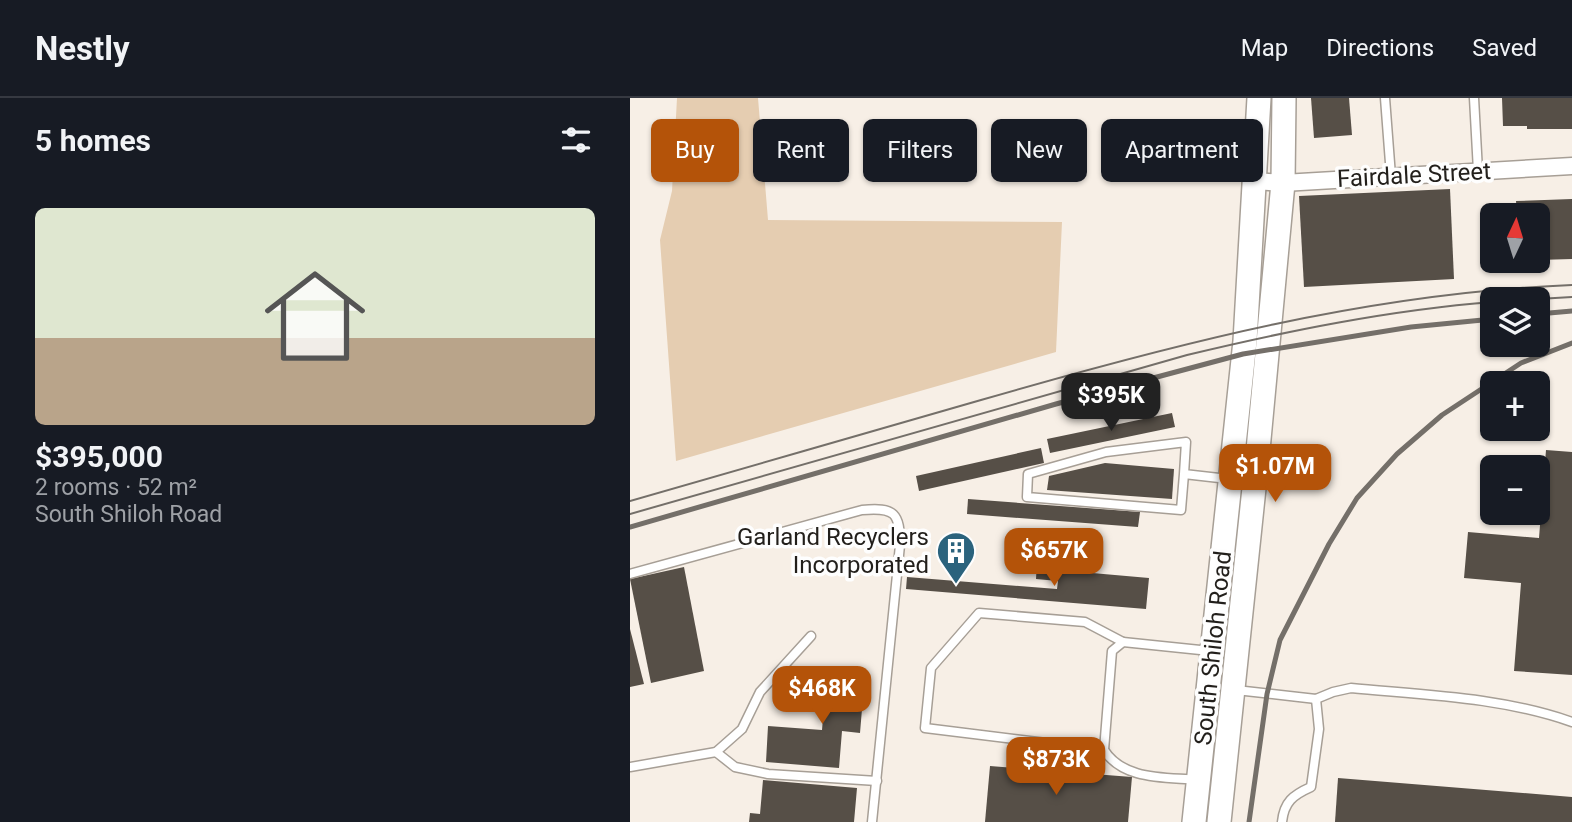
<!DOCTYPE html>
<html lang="en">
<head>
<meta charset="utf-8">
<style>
  :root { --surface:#171b24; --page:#20242c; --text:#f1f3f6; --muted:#9ea1a6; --line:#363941; --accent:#b45309 }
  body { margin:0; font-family:Roboto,sans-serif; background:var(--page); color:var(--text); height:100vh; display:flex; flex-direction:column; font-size:26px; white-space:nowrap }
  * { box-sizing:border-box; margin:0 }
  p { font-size:23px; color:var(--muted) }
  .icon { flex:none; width:38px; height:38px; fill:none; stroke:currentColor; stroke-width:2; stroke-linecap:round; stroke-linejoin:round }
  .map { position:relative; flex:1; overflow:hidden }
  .sheet { display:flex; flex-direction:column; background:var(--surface); width:630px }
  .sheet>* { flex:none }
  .top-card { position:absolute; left:21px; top:21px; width:665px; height:63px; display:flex; gap:14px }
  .needle { width:46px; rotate:4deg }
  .controls { position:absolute; left:850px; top:105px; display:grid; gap:14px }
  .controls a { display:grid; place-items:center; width:70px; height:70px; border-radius:10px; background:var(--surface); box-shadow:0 2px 5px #0004; font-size:35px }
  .price { position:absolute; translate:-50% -60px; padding:0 16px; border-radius:14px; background:var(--accent); color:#fff; font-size:23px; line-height:46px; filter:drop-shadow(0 2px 4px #0008) }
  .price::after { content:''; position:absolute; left:50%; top:42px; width:21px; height:16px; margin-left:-10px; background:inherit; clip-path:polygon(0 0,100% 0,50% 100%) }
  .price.active { background:#222; color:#fff }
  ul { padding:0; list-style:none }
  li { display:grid; align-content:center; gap:14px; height:371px; padding:0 35px }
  li span { display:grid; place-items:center; height:217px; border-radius:10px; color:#555 }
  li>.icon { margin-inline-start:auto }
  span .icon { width:126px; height:126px; fill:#fffc; stroke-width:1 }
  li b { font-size:30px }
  h2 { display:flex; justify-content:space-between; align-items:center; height:84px; padding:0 35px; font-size:30px }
  .chip { padding:0 24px; border-radius:10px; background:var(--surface); box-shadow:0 2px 5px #0004; font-size:24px; line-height:63px }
  .chip.active { background:var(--accent); color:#fff }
  header { display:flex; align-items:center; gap:42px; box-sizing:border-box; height:98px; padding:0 35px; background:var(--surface); border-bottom:2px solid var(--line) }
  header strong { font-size:33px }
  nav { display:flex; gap:38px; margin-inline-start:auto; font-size:24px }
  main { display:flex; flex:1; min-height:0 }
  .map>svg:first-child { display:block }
</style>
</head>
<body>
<header>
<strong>Nestly</strong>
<nav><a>Map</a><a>Directions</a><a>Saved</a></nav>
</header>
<main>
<section class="sheet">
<h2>5 homes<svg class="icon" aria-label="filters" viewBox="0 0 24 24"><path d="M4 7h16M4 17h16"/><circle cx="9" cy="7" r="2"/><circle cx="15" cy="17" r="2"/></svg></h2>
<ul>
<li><span style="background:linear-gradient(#dfe7d0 60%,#b9a48a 0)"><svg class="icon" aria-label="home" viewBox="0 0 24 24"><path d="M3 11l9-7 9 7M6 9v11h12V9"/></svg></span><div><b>$395,000</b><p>2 rooms · 52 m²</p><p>South Shiloh Road</p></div></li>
</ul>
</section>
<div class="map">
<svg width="942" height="724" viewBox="0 0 942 724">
  <rect width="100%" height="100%" fill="#f7efe6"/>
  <!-- green -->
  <path fill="#e5cdb1" d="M47 0H128L138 122 432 124 426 254 46 363 30 142 42 93Z"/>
  <!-- building -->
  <g fill="#564f47">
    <path d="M681 0H719L722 37 684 40Z"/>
    <path d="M872 0H942V31H897V28H873Z"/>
    <path d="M820 91 824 181 674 189 669 98Z"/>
    <path d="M942 101V161L908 162V117H887L886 103Z"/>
    <path d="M542 315 545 329 420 355 417 341Z"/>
    <path d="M411 350 414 365 289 393 286 378Z"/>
    <path d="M916 352 942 354V577L884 573 891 485 834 480 838 434 909 440Z"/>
    <path d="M475 365 544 371 542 401 417 392 419 378Z"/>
    <path d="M338 401 510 414 508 429 337 416Z"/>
    <path d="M407 463 429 465 428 472 519 480 516 511 276 491 277 479 427 491 428 483 406 481Z"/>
    <path d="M54 469 74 573 21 585 0 481Z"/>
    <path d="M0 531 14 586 0 589Z"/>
    <path d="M197 572 235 575 230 635 212 633 209 670 136 664 138 628 192 632Z"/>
    <path d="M360 668 502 679 498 724H355Z"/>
    <path d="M708 680 942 699V724H705Z"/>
    <path d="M133 682 227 690 224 724H119L120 715 130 716Z"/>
  </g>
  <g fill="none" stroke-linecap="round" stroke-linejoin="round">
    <!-- lane casing -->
    <g stroke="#a79f96" stroke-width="11">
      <g id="lane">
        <path d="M755 0 761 78"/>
        <path d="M844 0 848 73"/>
        <path d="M554 376 551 412 397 399 398 376 476 354 556 344 554 376 598 381"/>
        <path d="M0 476 232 412C265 409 270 415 270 447L242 724"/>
        <path d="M606 592 686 601 703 594 721 590C795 597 871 599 942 624"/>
        <path d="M474 652 295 630 301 570 349 515 455 524 493 544"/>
        <path d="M86 654 105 669 138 676 247 683"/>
        <path d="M0 669 86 654 112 631 130 594 181 538"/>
        <path d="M566 682C534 679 493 682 474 652L482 553 493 544 580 553"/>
        <path d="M652 724C654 704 663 697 681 689L689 631 686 601"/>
      </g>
    </g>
    <!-- street casing -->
    <g stroke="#a79f96" stroke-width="19">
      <path id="street" d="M626 83 653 85 942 68"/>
    </g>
    <!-- secondary casing -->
    <g stroke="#a79f96" stroke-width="26">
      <g id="secondary">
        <path d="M564 724 615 243 629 0"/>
        <path d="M589 724 628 352 653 85 654 0"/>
      </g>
    </g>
    <!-- lane -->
    <use href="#lane" stroke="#fff" stroke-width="8"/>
    <!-- street -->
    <use href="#street" stroke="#fff" stroke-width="16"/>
    <!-- secondary -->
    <use href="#secondary" stroke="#fff" stroke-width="23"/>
    <!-- tram -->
    <g stroke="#746f69" stroke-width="2">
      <path d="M908 201 942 199"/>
      <path d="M0 403C117 369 234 336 351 302 545 246 739 195 942 187"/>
      <path d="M0 416 557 257C657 233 760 212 863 204"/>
    </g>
    <!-- rail -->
    <g stroke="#746f69" stroke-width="5">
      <path d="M908 216 942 213"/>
      <path d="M0 429 426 306 613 256 781 229 863 221"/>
      <path d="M619 724 637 596 650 542 699 446 727 400 767 356 812 317 891 265 942 245"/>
    </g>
  </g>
  <!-- icons -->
  <defs>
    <g id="building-pin" transform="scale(2.0125)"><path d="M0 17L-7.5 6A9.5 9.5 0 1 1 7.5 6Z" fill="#2b637d" stroke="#fefefe"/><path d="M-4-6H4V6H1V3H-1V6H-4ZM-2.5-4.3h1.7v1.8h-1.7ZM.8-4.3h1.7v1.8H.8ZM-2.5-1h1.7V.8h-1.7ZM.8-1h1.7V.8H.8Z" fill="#fff"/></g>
  </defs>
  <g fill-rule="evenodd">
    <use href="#building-pin" x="326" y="453"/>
  </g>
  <g text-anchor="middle" stroke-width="7" stroke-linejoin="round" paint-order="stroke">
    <!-- street labels -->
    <g font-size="24" fill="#221f1b" stroke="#fefefe">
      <text transform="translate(784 77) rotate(-3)" y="8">Fairdale Street</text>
      <text transform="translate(583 550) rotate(-84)" y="8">South Shiloh Road</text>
    </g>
    <!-- poi labels -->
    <g font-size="24" fill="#221f1b" stroke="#fefefe" text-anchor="end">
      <text x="299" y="447">Garland Recyclers<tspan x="299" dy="28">Incorporated</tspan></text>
    </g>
  </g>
</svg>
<div class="controls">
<a><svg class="needle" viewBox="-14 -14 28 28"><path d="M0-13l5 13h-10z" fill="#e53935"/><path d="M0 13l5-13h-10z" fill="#9ea1a6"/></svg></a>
<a><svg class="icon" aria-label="layers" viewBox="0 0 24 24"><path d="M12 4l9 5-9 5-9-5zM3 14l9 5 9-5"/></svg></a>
<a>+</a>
<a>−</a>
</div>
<b class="price active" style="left:481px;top:335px">$395K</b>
<b class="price" style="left:645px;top:406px">$1.07M</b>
<b class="price" style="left:424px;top:490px">$657K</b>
<b class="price" style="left:192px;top:628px">$468K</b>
<b class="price" style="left:426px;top:699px">$873K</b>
<div class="top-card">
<a class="chip active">Buy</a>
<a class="chip">Rent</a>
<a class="chip">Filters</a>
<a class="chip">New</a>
<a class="chip">Apartment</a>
</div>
</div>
</main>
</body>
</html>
